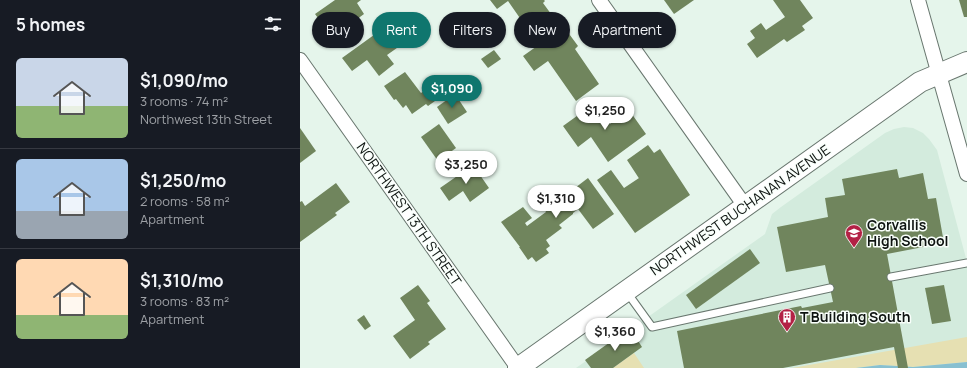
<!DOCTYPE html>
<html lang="en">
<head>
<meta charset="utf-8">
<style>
  :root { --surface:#171b24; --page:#242831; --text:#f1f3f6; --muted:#9ea1a6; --line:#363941; --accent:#0f766e }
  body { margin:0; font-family:Manrope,sans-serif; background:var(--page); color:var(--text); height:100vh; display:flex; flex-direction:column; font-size:15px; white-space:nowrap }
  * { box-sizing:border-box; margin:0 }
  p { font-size:13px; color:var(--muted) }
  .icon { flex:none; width:22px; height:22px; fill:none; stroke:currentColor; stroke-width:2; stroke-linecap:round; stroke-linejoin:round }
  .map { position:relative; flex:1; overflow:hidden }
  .details { display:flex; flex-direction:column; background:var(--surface); width:300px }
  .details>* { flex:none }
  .hud { position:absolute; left:12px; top:12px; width:380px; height:36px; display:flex; gap:8px }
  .price { position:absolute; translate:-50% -34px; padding:0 9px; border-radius:14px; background:#fff; color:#222; font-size:13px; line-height:26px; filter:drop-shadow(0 1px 2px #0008) }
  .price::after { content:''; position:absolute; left:50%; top:24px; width:12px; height:9px; margin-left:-6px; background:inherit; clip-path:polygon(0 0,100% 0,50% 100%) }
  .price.on { background:var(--accent); color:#fff }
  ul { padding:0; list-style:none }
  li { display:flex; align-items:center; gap:12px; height:100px; padding:0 16px }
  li+li { border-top:1px solid var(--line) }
  li span { display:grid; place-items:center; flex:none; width:112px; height:80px; border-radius:6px; color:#555 }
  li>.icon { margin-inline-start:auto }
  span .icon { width:48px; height:48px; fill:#fffc; stroke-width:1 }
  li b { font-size:17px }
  h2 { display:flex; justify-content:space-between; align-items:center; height:48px; padding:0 16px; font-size:17px }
  .chip { padding:0 14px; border-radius:18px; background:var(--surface); box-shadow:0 1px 3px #0004; font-size:14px; line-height:36px }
  .chip.on { background:var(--accent); color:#fff }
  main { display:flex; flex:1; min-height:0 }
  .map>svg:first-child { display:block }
</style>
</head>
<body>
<main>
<section class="details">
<h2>5 homes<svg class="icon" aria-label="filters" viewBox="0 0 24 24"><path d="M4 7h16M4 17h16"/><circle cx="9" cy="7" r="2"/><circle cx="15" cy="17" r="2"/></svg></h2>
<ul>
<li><span style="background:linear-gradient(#c9d6e8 60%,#8fb573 0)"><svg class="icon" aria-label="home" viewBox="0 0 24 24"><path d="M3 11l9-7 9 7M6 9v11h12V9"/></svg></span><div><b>$1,090/mo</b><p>3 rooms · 74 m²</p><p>Northwest 13th Street</p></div></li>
<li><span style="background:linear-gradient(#a9c7e8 65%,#9aa5b1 0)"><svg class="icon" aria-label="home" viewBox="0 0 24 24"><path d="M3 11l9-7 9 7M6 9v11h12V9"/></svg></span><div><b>$1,250/mo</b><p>2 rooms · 58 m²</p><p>Apartment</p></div></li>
<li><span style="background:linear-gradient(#ffd9b3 70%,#8fb573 0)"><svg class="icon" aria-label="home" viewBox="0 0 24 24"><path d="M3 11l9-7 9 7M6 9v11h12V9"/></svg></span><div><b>$1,310/mo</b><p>3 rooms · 83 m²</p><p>Apartment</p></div></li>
</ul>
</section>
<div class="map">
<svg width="667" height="368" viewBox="0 0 667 368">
  <rect width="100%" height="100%" fill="#e5f5eb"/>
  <!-- built -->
  <path fill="#d3ebdd" d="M604 127 613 128 623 133 629 139 637 150 667 262V368H276L465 234 472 214 481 207 585 133 594 129Z"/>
  <!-- green -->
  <g fill="#e6e0b2">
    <path d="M667 337V362L613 367 580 365 556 368H492Z"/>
    <path d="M334 353 344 368H313Z"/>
  </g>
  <!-- water -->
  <path fill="#88c0d1" d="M667 362V368H556L580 365 613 367Z"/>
  <!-- building -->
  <g fill="#70855d">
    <path d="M35 0H61L57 3 64 14 45 28 38 17 24 26 15 14Z"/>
    <path d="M190 0H244L245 1 243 3 254 18 231 34 208 1 197 9Z"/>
    <path d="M364 0H394L374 14Z"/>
    <path d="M473 0H500L513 18 502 26 505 30 487 42 484 39 457 58 447 44 455 38 450 31 461 23 466 30 485 17Z"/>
    <path d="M659 0H667V17H664Z"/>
    <path d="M91 26 104 43 87 55 94 64 79 76 67 60 52 71 42 58 85 27 86 29Z"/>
    <path d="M264 27 278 46 275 49 299 84 276 101 248 61 234 71 223 56Z"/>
    <path d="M194 50 201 59 188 68 181 59Z"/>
    <path d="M105 72 121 93 133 85 140 94 134 98 135 101 128 106 126 104 112 114 106 105 103 108 96 99 94 100 84 86Z"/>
    <path d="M155 94 167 112 148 124 137 107Z"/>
    <path d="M295 103 310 124 329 110 346 134 308 162 291 137 278 147 263 126Z"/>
    <path d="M139 124 156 148 138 161 121 137Z"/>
    <path d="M0 128 16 151 0 163Z"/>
    <path d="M348 145 354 153 360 149 390 195 335 233 297 180 311 170 324 188 339 178 342 183 327 160Z"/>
    <path d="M173 165 189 188 170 202 163 191 149 201 140 188Z"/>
    <path d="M597 169 599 178 623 173 628 199 636 198 644 243 587 254 608 368H598L594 347 483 368H384L377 331 501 306 502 308 533 302 525 265 486 272 477 227 528 217 525 198 545 195 542 179Z"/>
    <path d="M288 178 314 214 293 229 278 209 273 213V214L259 225 262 228 246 240 250 246 246 249 249 253 236 262 232 257 228 260 219 247H220L201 222 223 207 232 218 225 223 227 226 246 212 245 210 268 195 267 194Z"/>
    <path d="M36 183 50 202 35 213 37 215 0 242V202L2 201 5 206Z"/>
    <path d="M450 249 460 263 396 309 386 295Z"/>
    <path d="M118 285 130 301 127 303 146 329 128 342 130 344 110 359 93 336 115 320 100 298Z"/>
    <path d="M644 285 651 321 632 324 625 288Z"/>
    <path d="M64 315 71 326 65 330 57 320Z"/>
    <path d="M327 330 330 335 333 333 342 347 313 368H291L285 360Z"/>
  </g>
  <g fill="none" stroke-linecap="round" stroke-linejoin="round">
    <!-- lane casing -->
    <g stroke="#69776f" stroke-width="9">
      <g id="lane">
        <path d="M591 277 667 263"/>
        <path d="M326 291 352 327 530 288"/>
      </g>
    </g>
    <!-- street casing -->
    <g stroke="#69776f" stroke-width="16">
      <g id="street">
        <path d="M299 0 445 206"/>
        <path d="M618 0 667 174"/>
        <path d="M0 60 218 368"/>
      </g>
    </g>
    <!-- secondary casing -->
    <g stroke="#69776f" stroke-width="22">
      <path id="secondary" d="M218 368 620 82 667 62"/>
    </g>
    <!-- lane -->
    <use href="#lane" stroke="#fff" stroke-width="7"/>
    <!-- street -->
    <use href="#street" stroke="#fff" stroke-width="14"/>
    <!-- secondary -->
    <use href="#secondary" stroke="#fff" stroke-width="20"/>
  </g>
  <!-- icons -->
  <defs>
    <g id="school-pin" transform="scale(0.9)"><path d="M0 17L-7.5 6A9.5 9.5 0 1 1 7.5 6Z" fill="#b32145" stroke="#f9fffb"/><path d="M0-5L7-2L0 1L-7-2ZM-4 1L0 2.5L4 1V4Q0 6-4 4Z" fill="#fff"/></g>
    <g id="building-pin" transform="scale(0.9)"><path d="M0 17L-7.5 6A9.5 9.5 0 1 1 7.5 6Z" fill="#b32145" stroke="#f9fffb"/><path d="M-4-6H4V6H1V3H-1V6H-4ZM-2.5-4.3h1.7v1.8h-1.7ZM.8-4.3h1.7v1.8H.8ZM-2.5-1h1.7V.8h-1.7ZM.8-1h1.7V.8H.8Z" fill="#fff"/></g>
  </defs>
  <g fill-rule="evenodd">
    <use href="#school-pin" x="554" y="233"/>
    <use href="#building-pin" x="487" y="317"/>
  </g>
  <g text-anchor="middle" stroke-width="3" stroke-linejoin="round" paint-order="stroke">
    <!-- street labels -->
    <g font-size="14" fill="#0e1411" stroke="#f9fffb">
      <text transform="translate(440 210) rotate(-35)" y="5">NORTHWEST BUCHANAN AVENUE</text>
      <text transform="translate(109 214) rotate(55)" y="5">NORTHWEST 13TH STREET</text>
    </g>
    <!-- poi labels -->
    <g font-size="14" font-weight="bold" fill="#0e1411" stroke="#f9fffb" text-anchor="start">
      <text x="567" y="230">Corvallis<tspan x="567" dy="16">High School</tspan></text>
      <text x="500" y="322">T Building South</text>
    </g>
  </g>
</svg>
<b class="price on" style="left:152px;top:109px">$1,090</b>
<b class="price" style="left:305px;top:131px">$1,250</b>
<b class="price" style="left:166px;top:185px">$3,250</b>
<b class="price" style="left:256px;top:219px">$1,310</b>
<b class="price" style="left:315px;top:352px">$1,360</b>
<div class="hud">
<a class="chip">Buy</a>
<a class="chip on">Rent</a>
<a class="chip">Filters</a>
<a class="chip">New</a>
<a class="chip">Apartment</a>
</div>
</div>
</main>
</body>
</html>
